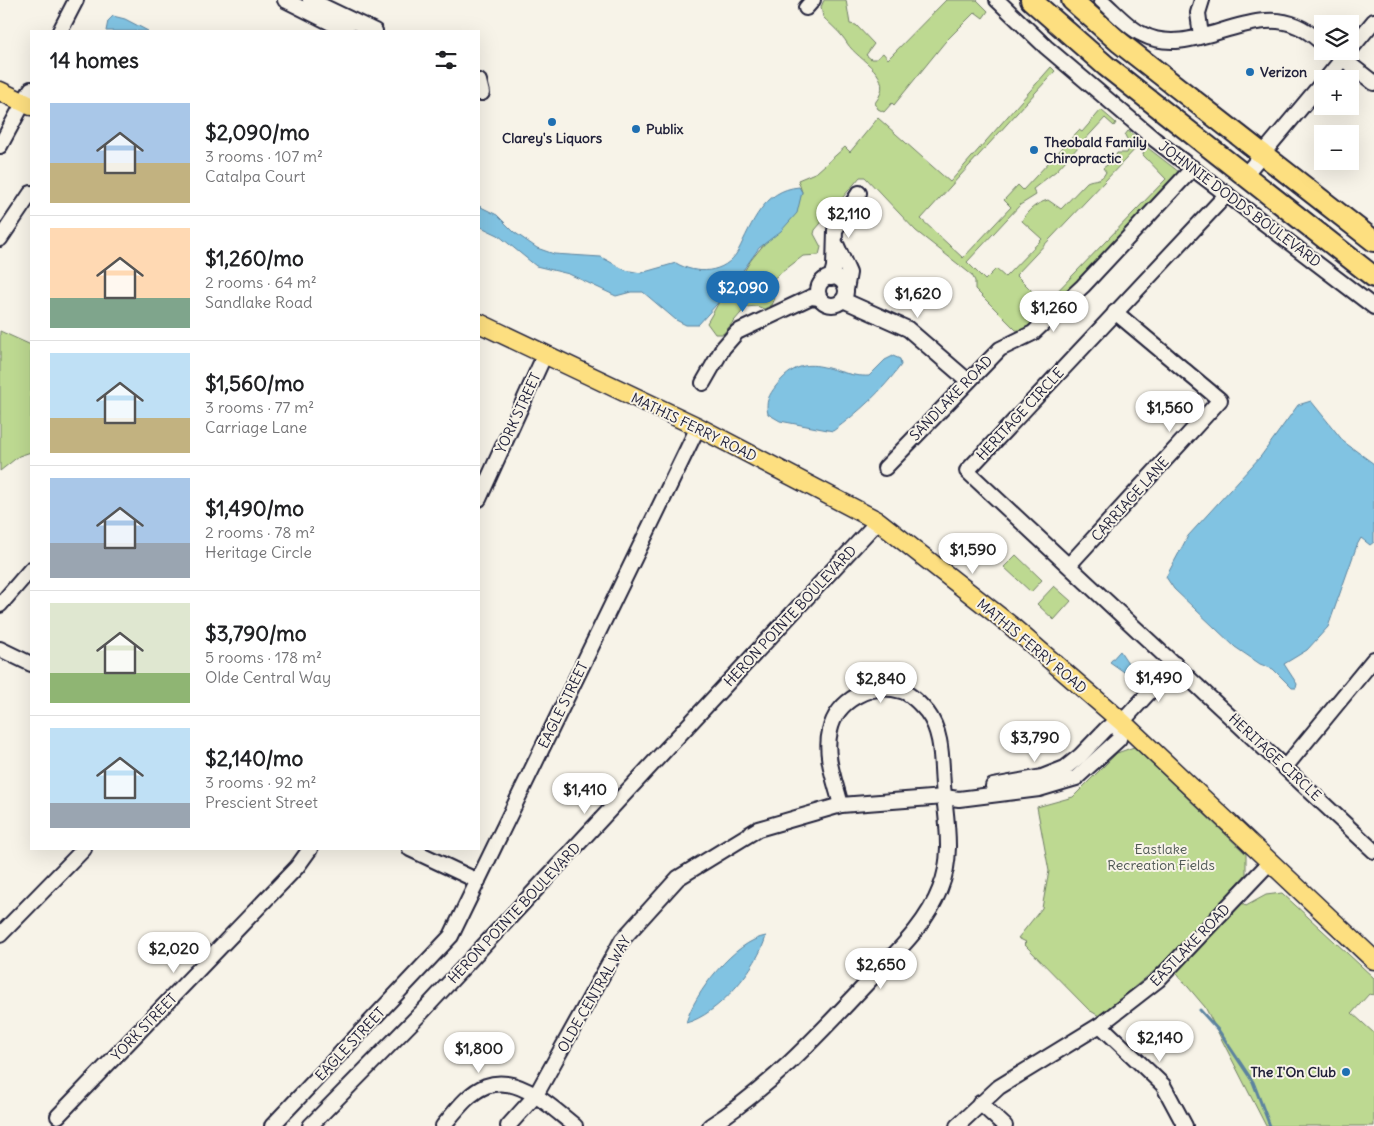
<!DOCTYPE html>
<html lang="en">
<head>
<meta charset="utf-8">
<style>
  :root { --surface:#fff; --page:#f6f6f6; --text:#202124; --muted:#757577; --line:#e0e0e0; --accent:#1f6fb2 }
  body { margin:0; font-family:Delius,sans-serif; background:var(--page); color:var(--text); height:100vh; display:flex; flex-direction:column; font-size:19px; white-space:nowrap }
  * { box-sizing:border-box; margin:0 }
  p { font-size:16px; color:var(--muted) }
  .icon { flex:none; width:28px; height:28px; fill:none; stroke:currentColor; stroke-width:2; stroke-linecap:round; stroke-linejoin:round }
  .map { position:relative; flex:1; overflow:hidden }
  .drawer { position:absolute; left:30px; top:30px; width:450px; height:820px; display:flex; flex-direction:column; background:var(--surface); border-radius:0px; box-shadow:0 5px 20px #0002 }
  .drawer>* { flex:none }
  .tools { position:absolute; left:1314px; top:15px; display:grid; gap:10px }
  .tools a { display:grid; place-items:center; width:45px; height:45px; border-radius:0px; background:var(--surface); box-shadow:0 5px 20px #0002; font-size:25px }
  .price { position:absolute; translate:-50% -42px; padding:0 11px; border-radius:18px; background:#fff; color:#222; font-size:16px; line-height:32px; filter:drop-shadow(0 1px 2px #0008) }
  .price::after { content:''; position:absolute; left:50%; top:30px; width:15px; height:11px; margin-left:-8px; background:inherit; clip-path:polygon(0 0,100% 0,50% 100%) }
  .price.selected { background:var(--accent); color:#fff }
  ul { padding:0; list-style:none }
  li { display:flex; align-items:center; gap:15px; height:125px; padding:0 20px }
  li+li { border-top:1px solid var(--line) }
  li span { display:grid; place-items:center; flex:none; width:140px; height:100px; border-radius:0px; color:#555 }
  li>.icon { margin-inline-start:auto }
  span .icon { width:60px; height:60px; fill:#fffc; stroke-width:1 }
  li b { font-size:21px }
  h2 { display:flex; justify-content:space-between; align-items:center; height:60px; padding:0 20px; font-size:21px }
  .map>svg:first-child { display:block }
</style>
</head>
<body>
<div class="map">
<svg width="1374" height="1126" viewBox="0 0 1374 1126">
  <rect width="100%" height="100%" fill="#f7f3e8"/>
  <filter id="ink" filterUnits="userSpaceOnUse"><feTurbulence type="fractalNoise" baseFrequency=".02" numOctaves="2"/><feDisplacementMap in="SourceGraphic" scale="10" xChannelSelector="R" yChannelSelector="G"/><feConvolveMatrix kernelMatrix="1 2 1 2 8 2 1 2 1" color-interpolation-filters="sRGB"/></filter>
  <g filter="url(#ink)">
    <!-- green -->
    <g fill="#bdd991" stroke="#707e66">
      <path d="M824 0H846L850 24 856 25 874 44 866 55 871 59H876L883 53 888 59 946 0H977L988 11 983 18 975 12 945 42 894 105 892 103 884 112 878 109 875 103C897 75 859 62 847 43 841 33 832 26 823 17L821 7Z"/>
      <path d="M1051 67 1055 71 921 219 963 258 1011 207 1004 200 1018 185 1023 190 1079 130 1082 132 1101 110 1116 123 1114 126 1105 118 1056 171 1033 189 1036 195 1020 205 967 262 985 280 996 269 1005 277 1042 239 1022 221C1027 210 1037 203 1048 200L1061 209 1087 182C1095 178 1101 182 1106 172L1103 168 1114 160 1117 153H1127L1130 145 1125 135 1128 131 1141 140 1140 144 1016 275 1045 304 1166 179 1143 155 1144 150 1148 148 1179 172 1177 178 1087 274 1024 331 1016 330 975 289V281L972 275 916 231 865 177H860L815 230 814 234 821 247 819 255 803 256 769 282 767 286 775 298 772 305 764 309 757 306 746 307 723 334H715L707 323 726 290 740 278 751 260 799 202 802 192 798 180 817 172 845 147 850 152 878 118 950 182Z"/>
      <path d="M0 331 31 345V452L19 456 0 471Z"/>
      <path d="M1016 555 1042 580 1031 592 1004 567Z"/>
      <path d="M1054 586 1071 601 1054 620 1037 604Z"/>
      <path d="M1134 747 1246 854V874L1230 892 1246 906 1266 895 1282 893 1374 978V995L1369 994 1352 1013 1374 1033V1126H1266L1205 1007 1177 974 1160 966 1099 1016 1089 1010 1024 944 1026 942 1018 938 1042 908 1049 871 1037 807 1073 797 1117 753Z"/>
    </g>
    <!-- water -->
    <g fill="#81c3e2" stroke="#5b839f">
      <path d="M113 16 125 19 148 31H106L108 21Z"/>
      <path d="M799 187 802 192 797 213 781 231 759 248 726 294 698 325H686L676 320 643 292H631L616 296 569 274 536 266 498 235 479 226V206L497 215 514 232 537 248 554 254 601 257 625 270 641 273 676 263C696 275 725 274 738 251 752 224 763 190 799 187Z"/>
      <path d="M893 356 900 359 901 365C882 391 859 412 833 431L780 421 768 414C765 402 769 395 776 386 808 345 833 378 869 376L885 360Z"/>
      <path d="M1311 401 1344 442 1374 464V542L1370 545 1361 538 1357 545 1328 627 1307 650 1284 664 1297 684 1296 688H1292L1273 669 1260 664 1235 647 1174 589 1166 577 1188 536 1261 456 1298 405Z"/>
      <path d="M1120 651 1132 669 1127 674 1110 662Z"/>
      <path d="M766 936C758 967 718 1015 686 1023 694 993 735 941 766 936Z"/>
    </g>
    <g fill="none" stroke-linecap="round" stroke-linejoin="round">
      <!-- stream -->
      <path stroke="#5b839f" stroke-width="3" d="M1200 1010 1219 1031 1253 1082 1270 1126"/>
      <!-- minor casing -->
      <g stroke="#22223b" stroke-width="18">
        <g id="minor">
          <path d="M285 0 347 31"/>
          <path d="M310 0 375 31"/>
          <path d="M997 0 1046 47 1154 139 1374 307"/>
          <path d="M1101 0C1114 11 1127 27 1142 34 1191 60 1248 4 1297 26 1307 30 1315 37 1322 43"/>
          <path d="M806 8 813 0"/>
          <path d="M60 31 76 0"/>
          <path d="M1201 36 1198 13 1202 0"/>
          <path d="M1350 50 1374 21"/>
          <path d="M1333 51 1374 83"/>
          <path d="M1326 79 1348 52"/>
          <path d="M479 81 482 93H479"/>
          <path d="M0 146 31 89"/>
          <path d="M1244 176 1322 83"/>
          <path d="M1227 194 967 471 1374 851"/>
          <path d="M0 239 31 193"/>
          <path d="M837 246 849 273 846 290"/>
          <circle cx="832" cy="291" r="14"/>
          <path d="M831 278 834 267 835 230 859 193"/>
          <path d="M843 300 908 329 967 380"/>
          <path d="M703 383 723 348 737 332 811 297 820 298"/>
          <path d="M885 468 1000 349 1033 333 1083 286 1193 168"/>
          <path d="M479 499 545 354"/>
          <path d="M1069 565 1220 400 1115 312"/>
          <path d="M0 605 31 569"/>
          <path d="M0 649 31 664"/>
          <path d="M1286 766 1374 659"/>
          <path d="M993 786 1042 777 1065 768 1080 756 1107 728 1122 722 1175 664"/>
          <path d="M410 849 478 881"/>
          <path d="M0 935 84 849"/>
          <path d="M1100 1025 1163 1085 1185 1126"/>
          <path d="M980 1103 1005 1126"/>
          <path d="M58 1116 297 867 310 849"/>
          <path d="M272 1126 451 936 698 427"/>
          <path d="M310 1126 423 1011 878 521"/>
          <path d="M443 1126C455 1112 468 1093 486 1086 519 1074 552 1108 575 1126"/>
          <path d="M508 1126 536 1095 622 940 678 878 758 829 841 805 944 797 959 799 1039 789 1076 778 1119 739 1122 722"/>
          <path d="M710 1126C771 1087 820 1033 869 981 895 953 926 926 940 889 954 855 946 820 943 785 941 760 943 733 927 712 921 705 910 693 901 691 871 682 836 700 830 731 824 755 835 781 841 805"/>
          <path d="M957 1126 999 1087 1100 1025 1158 980 1271 861"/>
        </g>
      </g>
      <!-- major casing -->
      <g stroke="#22223b" stroke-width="21">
        <g id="major">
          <path d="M0 91 31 106"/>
          <path d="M479 323 698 427 878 521 1009 624 1122 722 1374 960"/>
        </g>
      </g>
      <!-- highway casing -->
      <g stroke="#22223b" stroke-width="24">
        <g id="highway">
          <path d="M1031 0 1106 66 1374 277"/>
          <path d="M1072 0 1119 42 1374 241"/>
        </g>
      </g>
      <!-- minor -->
      <use href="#minor" stroke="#f7f3e8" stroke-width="14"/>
      <!-- major -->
      <use href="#major" stroke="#fddf80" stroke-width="18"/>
      <!-- highway -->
      <use href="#highway" stroke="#fddf80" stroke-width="20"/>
    </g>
  </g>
  <!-- markers -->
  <g fill="#1f6fb2" stroke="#f7f3e8" stroke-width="2">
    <circle cx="1250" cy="72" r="5"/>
    <circle cx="552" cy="122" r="5"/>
    <circle cx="636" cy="129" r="5"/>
    <circle cx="1034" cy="150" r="5"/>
    <circle cx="1346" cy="1072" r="5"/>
  </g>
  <g text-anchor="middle" stroke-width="4" stroke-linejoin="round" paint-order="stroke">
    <!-- poi labels -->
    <g font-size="14" font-weight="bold" fill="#22223b" stroke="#f7f3e8" text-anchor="start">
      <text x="1260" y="77">Verizon</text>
      <text x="646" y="134">Publix</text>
      <text x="552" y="143" text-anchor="middle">Clarey's Liquors</text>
      <text x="1044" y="147">Theobald Family<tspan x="1044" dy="16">Chiropractic</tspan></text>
      <text x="1336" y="1077" text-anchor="end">The I'On Club</text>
    </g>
    <!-- street labels -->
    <g font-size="14" fill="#22223b" stroke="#f7f3e8">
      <text transform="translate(1240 204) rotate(37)" y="5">JOHNNIE DODDS BOULEVARD</text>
      <text transform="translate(951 398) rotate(-46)" y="5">SANDLAKE ROAD</text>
      <text transform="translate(518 413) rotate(-65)" y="5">YORK STREET</text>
      <text transform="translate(1020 414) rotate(-47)" y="5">HERITAGE CIRCLE</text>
      <text transform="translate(694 427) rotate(26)" y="5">MATHIS FERRY ROAD</text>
      <text transform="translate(1130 499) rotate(-48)" y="5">CARRIAGE LANE</text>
      <text transform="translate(790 616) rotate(-47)" y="5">HERON POINTE BOULEVARD</text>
      <text transform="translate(1032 646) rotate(40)" y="5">MATHIS FERRY ROAD</text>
      <text transform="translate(563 705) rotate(-64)" y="5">EAGLE STREET</text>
      <text transform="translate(1275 757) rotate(43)" y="5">HERITAGE CIRCLE</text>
      <text transform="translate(514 913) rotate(-47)" y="5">HERON POINTE BOULEVARD</text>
      <text transform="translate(1190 945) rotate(-46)" y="5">EASTLAKE ROAD</text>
      <text transform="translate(594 994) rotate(-60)" y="5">OLDE CENTRAL WAY</text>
      <text transform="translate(144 1027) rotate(-46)" y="5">YORK STREET</text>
      <text transform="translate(350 1044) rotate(-47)" y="5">EAGLE STREET</text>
    </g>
    <!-- park labels -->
    <g font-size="14" fill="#505955" stroke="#f7f3e8">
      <text x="1161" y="854">Eastlake<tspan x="1161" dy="16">Recreation Fields</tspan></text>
    </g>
  </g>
</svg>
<div class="tools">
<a><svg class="icon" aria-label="layers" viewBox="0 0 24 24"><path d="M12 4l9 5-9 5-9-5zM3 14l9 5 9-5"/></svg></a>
<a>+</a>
<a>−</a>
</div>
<b class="price" style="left:849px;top:239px">$2,110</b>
<b class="price selected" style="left:743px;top:313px">$2,090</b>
<b class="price" style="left:918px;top:319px">$1,620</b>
<b class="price" style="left:1054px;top:333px">$1,260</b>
<b class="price" style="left:1170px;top:433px">$1,560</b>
<b class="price" style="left:973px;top:575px">$1,590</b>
<b class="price" style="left:1159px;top:703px">$1,490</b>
<b class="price" style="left:881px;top:704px">$2,840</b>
<b class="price" style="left:1035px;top:763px">$3,790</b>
<b class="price" style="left:585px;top:815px">$1,410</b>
<b class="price" style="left:174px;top:974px">$2,020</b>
<b class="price" style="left:881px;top:990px">$2,650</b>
<b class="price" style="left:1160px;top:1063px">$2,140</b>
<b class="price" style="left:479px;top:1074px">$1,800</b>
<section class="drawer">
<h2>14 homes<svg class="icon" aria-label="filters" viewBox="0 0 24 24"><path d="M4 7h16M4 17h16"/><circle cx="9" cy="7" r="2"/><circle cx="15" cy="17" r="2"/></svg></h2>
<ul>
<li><span style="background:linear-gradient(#a9c7e8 60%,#c2b280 0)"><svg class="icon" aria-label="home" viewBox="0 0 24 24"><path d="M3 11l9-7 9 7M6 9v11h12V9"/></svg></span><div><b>$2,090/mo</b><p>3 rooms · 107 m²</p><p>Catalpa Court</p></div></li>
<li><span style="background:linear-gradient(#ffd9b3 70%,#7fa58c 0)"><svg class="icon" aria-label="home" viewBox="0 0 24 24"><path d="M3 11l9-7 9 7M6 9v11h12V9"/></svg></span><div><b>$1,260/mo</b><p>2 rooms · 64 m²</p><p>Sandlake Road</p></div></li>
<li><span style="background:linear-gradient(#bfe0f5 65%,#c2b280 0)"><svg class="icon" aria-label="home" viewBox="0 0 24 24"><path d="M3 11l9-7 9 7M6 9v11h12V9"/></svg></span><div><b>$1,560/mo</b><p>3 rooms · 77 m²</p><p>Carriage Lane</p></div></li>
<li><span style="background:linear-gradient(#a9c7e8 65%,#9aa5b1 0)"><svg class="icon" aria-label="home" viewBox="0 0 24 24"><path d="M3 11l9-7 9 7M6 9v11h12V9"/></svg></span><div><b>$1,490/mo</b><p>2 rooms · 78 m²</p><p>Heritage Circle</p></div></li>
<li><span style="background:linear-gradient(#dfe7d0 70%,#8fb573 0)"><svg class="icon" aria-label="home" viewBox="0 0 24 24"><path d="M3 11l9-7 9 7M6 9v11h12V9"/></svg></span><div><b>$3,790/mo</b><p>5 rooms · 178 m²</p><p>Olde Central Way</p></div></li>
<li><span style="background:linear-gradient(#bfe0f5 75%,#9aa5b1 0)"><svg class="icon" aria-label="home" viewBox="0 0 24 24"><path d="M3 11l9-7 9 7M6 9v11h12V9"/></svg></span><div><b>$2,140/mo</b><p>3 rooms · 92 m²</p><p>Prescient Street</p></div></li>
</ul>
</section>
</div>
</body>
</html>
